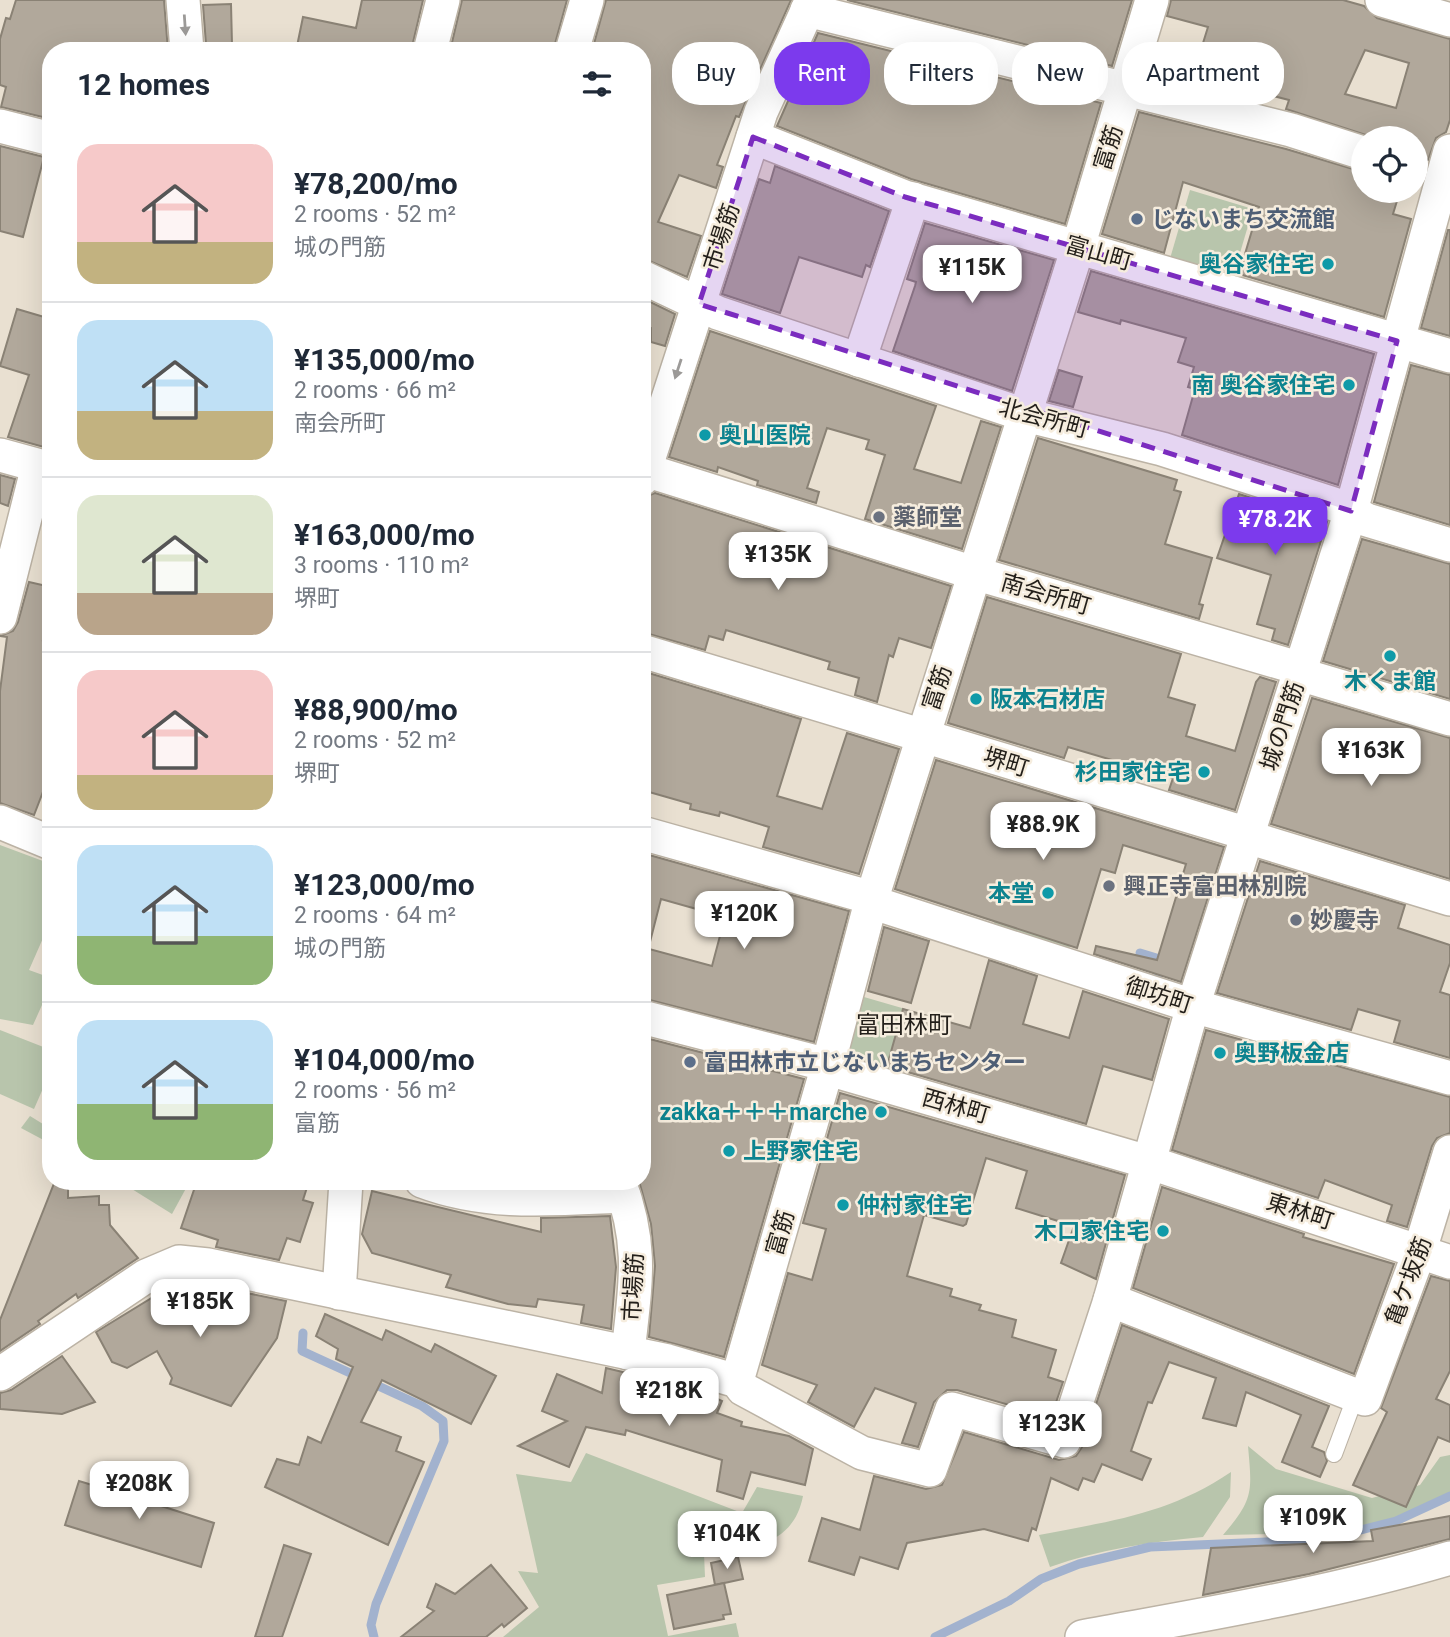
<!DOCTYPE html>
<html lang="en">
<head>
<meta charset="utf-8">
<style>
  :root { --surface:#fff; --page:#f2f2f3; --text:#1f2937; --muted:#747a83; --line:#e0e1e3; --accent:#7c3aed }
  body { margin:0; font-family:Roboto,"Noto Sans JP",sans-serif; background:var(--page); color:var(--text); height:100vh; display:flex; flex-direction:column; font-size:26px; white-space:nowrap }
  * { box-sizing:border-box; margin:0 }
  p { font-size:23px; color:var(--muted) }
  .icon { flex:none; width:38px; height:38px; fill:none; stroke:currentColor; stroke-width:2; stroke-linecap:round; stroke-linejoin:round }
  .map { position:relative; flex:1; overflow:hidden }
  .drawer { position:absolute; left:42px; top:42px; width:609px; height:1148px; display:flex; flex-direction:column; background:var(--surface); border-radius:28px; box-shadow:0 7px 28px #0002 }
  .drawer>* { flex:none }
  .guide { position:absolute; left:672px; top:42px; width:665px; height:63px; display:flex; gap:14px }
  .buttons { position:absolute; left:1351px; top:126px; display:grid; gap:14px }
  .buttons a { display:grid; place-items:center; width:77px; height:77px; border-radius:50%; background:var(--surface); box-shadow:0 7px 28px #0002; font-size:35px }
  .price { position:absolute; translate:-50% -60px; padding:0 16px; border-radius:14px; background:#fff; color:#222; font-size:23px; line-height:46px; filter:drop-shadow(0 2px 4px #0008) }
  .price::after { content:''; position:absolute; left:50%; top:42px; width:21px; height:16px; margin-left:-10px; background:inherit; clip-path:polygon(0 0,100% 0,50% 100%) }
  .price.selected { background:var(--accent); color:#fff }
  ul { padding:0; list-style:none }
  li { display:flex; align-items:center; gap:21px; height:175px; padding:0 35px }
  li+li { border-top:2px solid var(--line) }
  li span { display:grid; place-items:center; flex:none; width:196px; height:140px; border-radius:21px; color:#555 }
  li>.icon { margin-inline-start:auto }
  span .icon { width:84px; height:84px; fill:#fffc; stroke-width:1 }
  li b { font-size:30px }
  h2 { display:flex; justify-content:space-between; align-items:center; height:84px; padding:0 35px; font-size:30px }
  .pill { padding:0 24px; border-radius:28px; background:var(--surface); box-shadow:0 7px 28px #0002; font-size:24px; line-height:63px }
  .pill.selected { background:var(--accent); color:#fff }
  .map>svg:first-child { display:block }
</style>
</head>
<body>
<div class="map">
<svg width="1450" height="1637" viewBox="0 0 1450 1637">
  <rect width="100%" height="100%" fill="#e9e0d1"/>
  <!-- green -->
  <g fill="#b8c5ac">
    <path d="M1190 190 1253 209 1232 280 1169 262Z"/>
    <path d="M0 845 51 864V920L29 970 51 978V985L33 1025 0 1019Z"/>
    <path d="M995 918 1071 941 1069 949 991 933Z"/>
    <path d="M864 997 926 1015 917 1044 910 1042 900 1078 848 1063 844 1053 854 1034Z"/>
    <path d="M0 1030 51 1050V1070L34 1109 0 1094Z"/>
    <path d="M30 1116 51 1129V1144L21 1128Z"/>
    <path d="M119 1181H190L172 1214Z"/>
    <path d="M1248 1446 1276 1469 1372 1498 1420 1485 1440 1457 1450 1455V1492C1387 1537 1298 1533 1223 1535 1254 1499 1252 1492 1248 1446Z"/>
    <path d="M586 1453 742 1513 757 1487 803 1496C793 1548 747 1548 704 1553L705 1577 657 1585 668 1636 736 1623 739 1637H503L539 1607 518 1571 538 1573 516 1474 571 1482Z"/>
    <path d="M1231 1472 1230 1497 1203 1537C1150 1542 1100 1549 1050 1567L1039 1535C1111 1521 1169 1514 1231 1472Z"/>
  </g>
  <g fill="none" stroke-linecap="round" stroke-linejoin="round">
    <!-- stream -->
    <g stroke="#a2b2ce" stroke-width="9">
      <path d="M14 627 51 630"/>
      <path d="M1140 953 1163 960 1156 982"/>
      <path d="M303 1333 302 1351 422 1406 443 1421 444 1441 376 1604 371 1625 374 1637"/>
      <path d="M935 1637 1009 1601 1041 1579 1079 1564 1150 1547 1290 1541 1353 1532 1396 1521 1450 1496"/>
    </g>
  </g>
  <!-- building -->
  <g fill="#b1a89b" stroke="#8a8275" stroke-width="2" fill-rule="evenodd">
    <path d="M16 0H164L168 51H51V119L1 107 6 87 0 85V39L6 18 10 19Z"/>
    <path d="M362 0H423L411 51H296L303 17 356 28Z"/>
    <path d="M462 0H567L553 51H450Z"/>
    <path d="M606 0H791L739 117 736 116 717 165 723 167 716 188 679 175 658 222 701 236 687 277 642 258V51H592Z"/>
    <path d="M847 0H1132L1112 66Z"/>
    <path d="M1171 0H1343L1364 6 1377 18 1450 39V120L1446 132 1436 138 1428 160 1416 156V138H1375L1286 109 1289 100 1242 88 1240 98 1150 75 1154 59 1194 72 1208 27 1167 16ZM1365 50 1409 63 1396 108 1345 94Z"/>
    <path d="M231 4 232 44H206L203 5Z"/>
    <path d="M818 33 1101 103 1065 224 911 179 777 126Z"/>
    <path d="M1139 112 1286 149 1363 172V191H1400L1393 214 1411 219 1384 317 1239 274 1259 207 1183 182 1164 253 1102 234Z"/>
    <path d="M0 146 44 157 23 237 0 231Z"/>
    <path d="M775 166 889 211 870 267 866 265 862 277 799 257 780 313 722 294 759 179 770 183Z"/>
    <path d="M925 223 1054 260 1012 391 893 351 915 286 916 282 907 279Z"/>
    <path d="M1448 230H1450V336L1421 328Z"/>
    <path d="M1091 271 1374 354 1338 485 1182 435 1195 389 1188 387 1194 367 1178 362 1186 338 1121 320 1120 324 1078 312Z"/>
    <path d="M642 298 675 314 665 346 651 342V328L642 325Z"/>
    <path d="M17 309 51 319V449L8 437 29 375 0 366Z"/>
    <path d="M710 331 936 406 914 469 961 483 981 421 1001 427 962 549 865 519 885 455 866 449 869 440 827 428 807 488 819 492 816 503 757 485 758 481 718 467 717 472 669 457Z"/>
    <path d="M1411 365 1450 375V525L1374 502Z"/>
    <path d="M1059 370 1082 377 1073 407 1049 401Z"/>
    <path d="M1038 438 1177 480 1174 490 1181 492 1165 544 1212 558 1199 604 1203 605 1199 619 999 560Z"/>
    <path d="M0 475 15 479 8 506 0 503Z"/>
    <path d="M655 493 951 586 931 648 899 638 893 657 889 655 877 702 855 695 859 678 828 669 830 662 726 630 723 640 709 636 705 650 642 632V498Z"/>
    <path d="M1239 494 1327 522 1288 645 1272 640 1275 629 1257 624 1271 575 1217 558Z"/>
    <path d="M1362 539 1450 564V699L1323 661Z"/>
    <path d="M29 582 51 587V609L43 640 51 639V771L34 815 0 803V691L7 637 0 636 13 631 18 622Z"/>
    <path d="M987 597 1181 654 1168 697 1195 705 1186 736 1235 751 1256 682 1260 677 1276 682 1235 810 1169 790 1173 778 1068 747 1064 758 948 723Z"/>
    <path d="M642 671 801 719 777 796 822 809 847 733 899 749 859 874 763 847 769 827 720 812 719 816 690 809 691 804 642 790Z"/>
    <path d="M1312 698 1450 738V879L1271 824Z"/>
    <path d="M936 760 1224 847 1181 982 1094 954 1096 946 1157 960 1186 864 1123 845 1115 873 1101 869 1077 948 895 889Z"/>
    <path d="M642 853 849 911 814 1042 642 998V947L712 966 725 917 661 899 650 942 642 941Z"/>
    <path d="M1260 861 1405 905 1398 928 1450 945V963L1440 992 1450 995V1058L1394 1042 1400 1021 1358 1009 1351 1030 1217 993Z"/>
    <path d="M884 927 929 941 911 1003 868 991Z"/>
    <path d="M989 960 1037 976 1023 1024 1069 1038 1083 991 1169 1019 1152 1080 1103 1066 1086 1124 887 1066 903 1009 970 1028Z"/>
    <path d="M1206 1030 1450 1097V1133L1437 1138 1432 1146 1407 1227 1387 1221 1392 1205 1325 1180 1318 1198 1172 1150Z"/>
    <path d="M642 1037 804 1079 724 1357 649 1337 655 1266 651 1224 639 1181H642Z"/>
    <path d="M840 1093 1125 1175 1096 1279 1061 1263 1074 1226 1016 1208 1027 1171 986 1158 966 1224 963 1226 924 1215 907 1276 952 1289 950 1296 981 1305 979 1310 1016 1320 1012 1337 1056 1350 1048 1377 1063 1382 1051 1417 957 1390H947L934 1402 918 1447 902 1443 916 1403 875 1388 854 1427 808 1402 817 1385 762 1365 788 1273 812 1280 826 1229 803 1223Z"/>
    <path d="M55 1181H68V1198L99 1196V1205H109L110 1225 138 1258 78 1298 76 1294 38 1321 40 1324 0 1351V1320Z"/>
    <path d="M197 1181H309L303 1200 313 1203 300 1242 287 1238 279 1260 216 1247 218 1240 181 1228Z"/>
    <path d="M1162 1187 1304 1234 1303 1237 1394 1264 1354 1374 1133 1288Z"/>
    <path d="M372 1191 541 1232V1218L610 1216 616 1267 611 1329 581 1323 584 1305 538 1299 536 1307 508 1304 446 1287 451 1275 372 1253 362 1234Z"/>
    <path d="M1431 1276 1450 1281V1371L1436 1399 1450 1405V1442L1438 1437 1406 1507 1353 1485 1387 1412 1381 1408Z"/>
    <path d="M203 1284 286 1301 277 1338 231 1406 170 1384 172 1378 157 1351 127 1368 112 1362 96 1332 168 1288 181 1315Z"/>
    <path d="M325 1314 382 1340 386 1330 431 1352 435 1344 496 1376 471 1424 382 1380 361 1422 401 1437 396 1451 424 1462 388 1545 265 1487 277 1459 299 1465 308 1437 321 1443 353 1367 336 1359 338 1349 316 1336Z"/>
    <path d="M1122 1325 1329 1406 1312 1447 1324 1452 1327 1461 1320 1477 1282 1462 1301 1415 1246 1392 1236 1426 1203 1418 1216 1378 1169 1362 1152 1403 1148 1402 1131 1451 1151 1459 1142 1480 1102 1464 1094 1482 1083 1478 1078 1490 1051 1478 1036 1530 1032 1528 1028 1541 984 1529 907 1543 898 1569 860 1557 854 1575 809 1561 822 1518 860 1530 874 1476 926 1489 942 1485 964 1432 1059 1460 1076 1456 1082 1447Z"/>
    <path d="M62 1356 95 1402 62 1414 0 1409V1393L11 1390Z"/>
    <path d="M606 1368 714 1394 713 1397 722 1401 717 1413 742 1422 741 1426 789 1436 813 1449 805 1485 751 1472 743 1499 717 1491 722 1460 626 1430 625 1435 586 1427 569 1467 518 1446 567 1421 542 1411 557 1374 602 1393Z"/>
    <path d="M117 1475 157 1487 152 1503 214 1523 201 1567 65 1525 79 1481 112 1491Z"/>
    <path d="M1450 1516V1539L1309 1574 1203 1595 1211 1548 1373 1541 1371 1530Z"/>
    <path d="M284 1545 311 1554 282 1637H255Z"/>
    <path d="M738 1557 743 1579 715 1585 711 1563Z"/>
    <path d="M491 1565 527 1608 504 1627 502 1624 486 1637H401L434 1611 427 1607 436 1584 455 1594Z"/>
    <path d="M724 1583 731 1614 723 1615 724 1619 674 1629 667 1595Z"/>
  </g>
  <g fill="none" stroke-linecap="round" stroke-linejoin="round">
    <!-- service casing -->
    <g stroke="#bcb3a5" stroke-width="18">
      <path id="service" d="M1334 1454 1356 1395"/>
    </g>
    <!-- minor casing -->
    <g stroke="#bcb3a5" stroke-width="36">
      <g id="minor">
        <path d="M183 0 187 51"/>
        <path d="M1382 0 1450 20"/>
        <path d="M807 10 1291 130 1363 153"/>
        <path d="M430 51 443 0"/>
        <path d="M572 51 587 0"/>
        <path d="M0 126 51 139"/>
        <path d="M753 137 905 197 1450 356"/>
        <path d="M642 277 718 313 1025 415 1162 449 1343 507 1367 520 1450 545"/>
        <path d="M859 360 913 199"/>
        <path d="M0 455 51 469"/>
        <path d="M642 469 974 573 1295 667 1309 677 1450 719"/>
        <path d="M642 479 761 112 812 0"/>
        <path d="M0 617 38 466"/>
        <path d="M642 651 1235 830 1257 840 1450 899"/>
        <path d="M0 822 51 843"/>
        <path d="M642 833 872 898"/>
        <path d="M871 902 1193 1006 1450 1078"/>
        <path d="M642 1017 828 1065 842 1073 1148 1162 1450 1262"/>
        <path d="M422 1181C488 1206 555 1199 624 1196"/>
        <path d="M619 1181C644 1247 635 1286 628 1353"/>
        <path d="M339 1293 346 1181"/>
        <path d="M1110 1300 1365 1399 1420 1250 1450 1152"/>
        <path d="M0 1374 146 1276 179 1262 208 1265 668 1361 737 1381 743 1389 862 1453 930 1470 952 1409 1064 1441 1110 1300 1193 1006 1351 511 1450 151"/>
        <path d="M737 1381 828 1065 872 898 1078 247 1152 0"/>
        <path d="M1082 1637C1206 1614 1329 1594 1450 1558"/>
      </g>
    </g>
    <!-- service -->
    <use href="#service" stroke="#fff" stroke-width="16"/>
    <!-- minor -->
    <use href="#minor" stroke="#fff" stroke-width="33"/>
  </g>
  <!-- one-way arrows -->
  <defs><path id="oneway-solid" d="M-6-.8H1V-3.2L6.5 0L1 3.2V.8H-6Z" transform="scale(1.75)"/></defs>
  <g fill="#9c9a98">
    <use href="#oneway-solid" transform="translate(185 25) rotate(86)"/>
    <use href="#oneway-solid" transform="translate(678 369) rotate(108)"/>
  </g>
  <!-- marked area -->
  <path fill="#7b2cbf" fill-opacity="0.2" stroke="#7b2cbf" stroke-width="5" stroke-dasharray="14 9" stroke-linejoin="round" d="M753 137 905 197 1397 341 1351 511 699 304Z"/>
  <!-- markers -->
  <g fill="#5c6f8a" stroke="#f6edde" stroke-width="2.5">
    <circle cx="1137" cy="219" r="7"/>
    <circle cx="690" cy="1062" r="7"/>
  </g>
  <g fill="#0f9aa8" stroke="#f6edde" stroke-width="2.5">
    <circle cx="1328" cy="264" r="7"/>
    <circle cx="1349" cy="385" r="7"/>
    <circle cx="705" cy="435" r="7"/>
    <circle cx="1390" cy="656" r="7"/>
    <circle cx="976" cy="699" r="7"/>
    <circle cx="1204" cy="772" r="7"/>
    <circle cx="1048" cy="893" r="7"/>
    <circle cx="1220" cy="1053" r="7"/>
    <circle cx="881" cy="1112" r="7"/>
    <circle cx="729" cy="1151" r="7"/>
    <circle cx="843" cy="1205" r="7"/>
    <circle cx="1163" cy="1231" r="7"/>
  </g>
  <g fill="#6b7280" stroke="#f6edde" stroke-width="2.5">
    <circle cx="879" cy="517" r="7"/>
    <circle cx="1109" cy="886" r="7"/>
    <circle cx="1296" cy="920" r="7"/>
  </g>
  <g text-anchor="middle" stroke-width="5" stroke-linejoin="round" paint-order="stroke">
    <!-- street labels -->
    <g font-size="23" fill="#231f1a" stroke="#f6edde">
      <text transform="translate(1108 148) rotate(-73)" y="8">富筋</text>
      <text transform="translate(721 237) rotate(-72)" y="8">市場筋</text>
      <text transform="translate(1099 253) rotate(16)" y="8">富山町</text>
      <text transform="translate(1044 418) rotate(15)" y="8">北会所町</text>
      <text transform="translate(1046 594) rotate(16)" y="8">南会所町</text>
      <text transform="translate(937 688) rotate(-72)" y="8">富筋</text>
      <text transform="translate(1282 726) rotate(-72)" y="8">城の門筋</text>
      <text transform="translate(1006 762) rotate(17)" y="8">堺町</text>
      <text transform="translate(1159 995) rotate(18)" y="8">御坊町</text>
      <text transform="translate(956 1106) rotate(16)" y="8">西林町</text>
      <text transform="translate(1300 1211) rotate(18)" y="8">東林町</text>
      <text transform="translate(780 1233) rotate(-74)" y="8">富筋</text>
      <text transform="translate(1408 1281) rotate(-70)" y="8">亀ケ坂筋</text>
      <text transform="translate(633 1287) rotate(-87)" y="8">市場筋</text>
    </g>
    <!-- service labels -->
    <g font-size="23" font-weight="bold" fill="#4e5e75" stroke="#f6edde" text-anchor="start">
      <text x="1151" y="227">じないまち交流館</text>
      <text x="704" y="1070">富田林市立じないまちセンター</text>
    </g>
    <!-- culture labels -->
    <g font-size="23" font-weight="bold" fill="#0d838f" stroke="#f6edde" text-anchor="end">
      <text x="1314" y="272">奥谷家住宅</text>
      <text x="1335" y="393">南 奥谷家住宅</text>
      <text x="719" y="443" text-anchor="start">奥山医院</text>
      <text x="1390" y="689" text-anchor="middle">木くま館</text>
      <text x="990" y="707" text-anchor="start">阪本石材店</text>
      <text x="1190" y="780">杉田家住宅</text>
      <text x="1034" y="901">本堂</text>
      <text x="1234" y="1061" text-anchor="start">奥野板金店</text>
      <text x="867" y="1120">zakka＋＋＋marche</text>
      <text x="743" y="1159" text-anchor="start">上野家住宅</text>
      <text x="857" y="1213" text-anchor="start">仲村家住宅</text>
      <text x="1149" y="1239">木口家住宅</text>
    </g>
    <!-- worship labels -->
    <g font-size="23" font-weight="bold" fill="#5b616d" stroke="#f6edde" text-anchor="start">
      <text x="893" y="525">薬師堂</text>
      <text x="1123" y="894">興正寺富田林別院</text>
      <text x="1310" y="928">妙慶寺</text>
    </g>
    <!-- neighbourhood labels -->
    <g font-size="24" fill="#231f1a" stroke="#f6edde">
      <text x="904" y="1033">富田林町</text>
    </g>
  </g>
</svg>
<div class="buttons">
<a><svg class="icon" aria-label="locate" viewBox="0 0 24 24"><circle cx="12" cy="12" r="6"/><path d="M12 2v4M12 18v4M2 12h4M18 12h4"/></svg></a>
</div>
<b class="price" style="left:972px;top:305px">¥115K</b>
<b class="price selected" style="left:1275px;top:557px">¥78.2K</b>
<b class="price" style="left:778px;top:592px">¥135K</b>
<b class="price" style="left:1371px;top:788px">¥163K</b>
<b class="price" style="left:1043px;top:862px">¥88.9K</b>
<b class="price" style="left:744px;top:951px">¥120K</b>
<b class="price" style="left:200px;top:1339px">¥185K</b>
<b class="price" style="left:669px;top:1428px">¥218K</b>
<b class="price" style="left:1052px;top:1461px">¥123K</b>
<b class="price" style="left:139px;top:1521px">¥208K</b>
<b class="price" style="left:1313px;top:1555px">¥109K</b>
<b class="price" style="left:727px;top:1571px">¥104K</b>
<div class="guide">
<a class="pill">Buy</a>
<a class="pill selected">Rent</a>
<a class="pill">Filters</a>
<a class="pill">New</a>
<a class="pill">Apartment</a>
</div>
<section class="drawer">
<h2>12 homes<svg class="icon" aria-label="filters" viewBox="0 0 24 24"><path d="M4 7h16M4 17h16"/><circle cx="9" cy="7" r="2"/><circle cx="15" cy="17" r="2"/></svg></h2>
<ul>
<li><span style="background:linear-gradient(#f6c9c9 70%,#c2b280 0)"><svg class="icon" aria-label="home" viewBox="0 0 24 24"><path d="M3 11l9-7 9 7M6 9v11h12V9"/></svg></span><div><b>¥78,200/mo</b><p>2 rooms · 52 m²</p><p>城の門筋</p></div></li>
<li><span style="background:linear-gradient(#bfe0f5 65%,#c2b280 0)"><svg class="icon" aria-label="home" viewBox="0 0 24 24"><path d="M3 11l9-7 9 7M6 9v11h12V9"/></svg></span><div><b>¥135,000/mo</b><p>2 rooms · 66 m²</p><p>南会所町</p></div></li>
<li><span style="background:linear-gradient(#dfe7d0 70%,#b9a48a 0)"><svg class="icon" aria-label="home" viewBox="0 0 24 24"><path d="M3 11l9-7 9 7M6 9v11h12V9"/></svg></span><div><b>¥163,000/mo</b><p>3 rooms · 110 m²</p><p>堺町</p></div></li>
<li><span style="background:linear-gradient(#f6c9c9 75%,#c2b280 0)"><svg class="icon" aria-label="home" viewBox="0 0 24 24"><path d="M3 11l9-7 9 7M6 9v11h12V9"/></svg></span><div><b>¥88,900/mo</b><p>2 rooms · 52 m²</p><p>堺町</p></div></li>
<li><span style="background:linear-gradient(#bfe0f5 65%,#8fb573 0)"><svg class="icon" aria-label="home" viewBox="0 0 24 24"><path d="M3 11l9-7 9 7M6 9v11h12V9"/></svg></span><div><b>¥123,000/mo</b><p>2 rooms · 64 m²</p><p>城の門筋</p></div></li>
<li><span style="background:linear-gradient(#bfe0f5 60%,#8fb573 0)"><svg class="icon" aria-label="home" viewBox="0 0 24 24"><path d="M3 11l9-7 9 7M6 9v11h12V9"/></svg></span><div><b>¥104,000/mo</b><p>2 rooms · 56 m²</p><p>富筋</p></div></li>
</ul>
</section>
</div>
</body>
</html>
